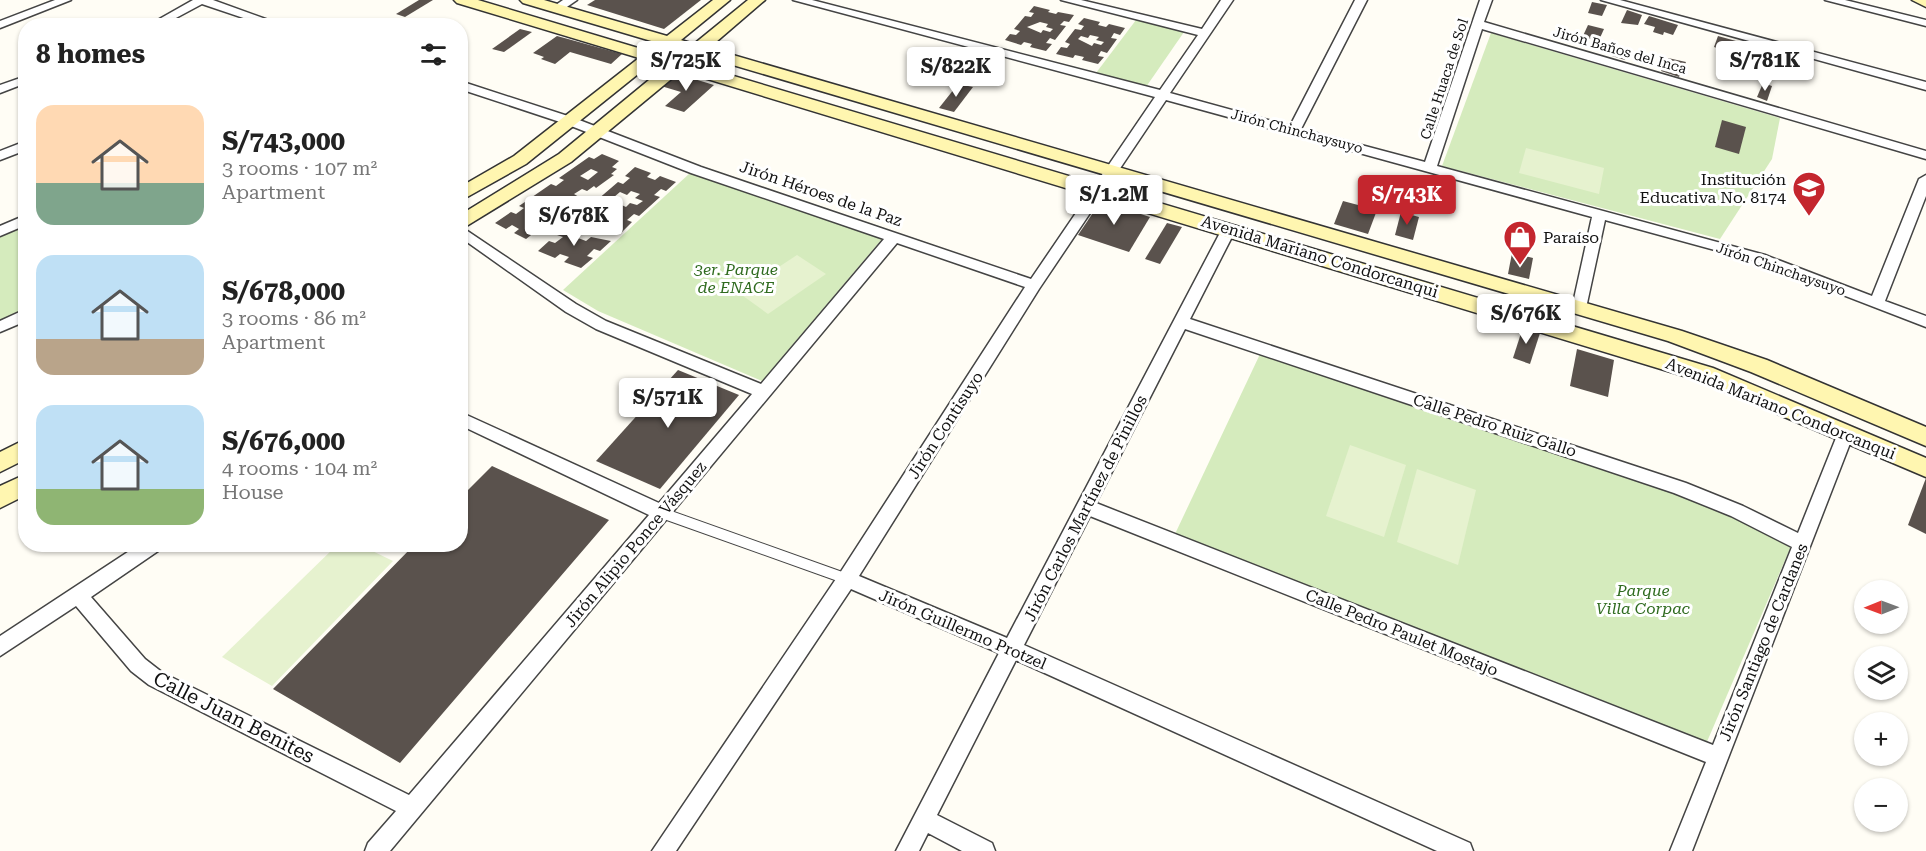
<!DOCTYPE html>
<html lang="en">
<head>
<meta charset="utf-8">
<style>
  :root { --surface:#fff; --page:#f6f6f6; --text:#222; --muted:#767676; --accent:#c4262e }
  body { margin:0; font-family:"Roboto Serif",serif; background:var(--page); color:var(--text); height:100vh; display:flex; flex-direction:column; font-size:22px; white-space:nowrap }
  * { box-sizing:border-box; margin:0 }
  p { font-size:20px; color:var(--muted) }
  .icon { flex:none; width:33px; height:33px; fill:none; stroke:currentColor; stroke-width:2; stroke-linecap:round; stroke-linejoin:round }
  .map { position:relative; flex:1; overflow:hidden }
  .side { position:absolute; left:18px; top:18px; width:450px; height:534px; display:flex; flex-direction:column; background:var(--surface); border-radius:24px; box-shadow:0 2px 4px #0004 }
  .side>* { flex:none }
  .needle { width:39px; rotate:269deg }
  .buttons { position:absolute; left:1854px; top:580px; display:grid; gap:12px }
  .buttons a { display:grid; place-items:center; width:54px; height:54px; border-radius:50%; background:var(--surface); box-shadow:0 2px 4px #0004; font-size:30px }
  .price { position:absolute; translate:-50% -51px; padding:0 14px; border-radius:6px; background:#fff; color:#222; font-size:20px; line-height:39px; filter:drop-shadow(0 2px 3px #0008) }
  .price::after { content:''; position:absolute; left:50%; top:36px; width:18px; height:14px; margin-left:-9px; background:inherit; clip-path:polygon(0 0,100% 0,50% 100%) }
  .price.active { background:var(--accent); color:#fff }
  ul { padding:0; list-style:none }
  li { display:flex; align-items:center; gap:18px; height:150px; padding:0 18px }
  li span { display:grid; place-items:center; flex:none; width:168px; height:120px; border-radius:18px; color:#555 }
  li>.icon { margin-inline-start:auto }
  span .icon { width:72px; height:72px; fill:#fffc; stroke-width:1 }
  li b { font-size:26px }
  h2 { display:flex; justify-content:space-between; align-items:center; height:72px; padding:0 18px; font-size:26px }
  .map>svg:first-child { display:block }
</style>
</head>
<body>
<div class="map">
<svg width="1926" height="851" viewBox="0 0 1926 851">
  <rect width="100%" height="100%" fill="#fffdf5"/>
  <!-- green -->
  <g fill="#d5ebbd">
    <path d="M1136 20 1184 32 1146 87 1096 73Z"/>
    <path d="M1491 33 1780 118 1772 159 1720 239 1442 166Z"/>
    <path d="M690 173 882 239 762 381 598 311 563 290Z"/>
    <path d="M25 224V309L0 322V236Z"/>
    <path d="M1261 352 1676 492 1792 544 1706 744 1175 534Z"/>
  </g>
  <!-- pitch -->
  <g fill="#e6f2cf">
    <path d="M1526 148 1604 168 1599 194 1519 173Z"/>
    <path d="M797 255 826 274 768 314 739 293Z"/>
    <path d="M1350 445 1406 465 1384 537 1326 516Z"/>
    <path d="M1417 469 1476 490 1458 565 1397 542Z"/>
    <path d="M337 545H360L393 561 272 686 222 657Z"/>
  </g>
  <!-- building -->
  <g fill="#5a524d" fill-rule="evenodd">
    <path d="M419 0H433L405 17 396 14Z"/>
    <path d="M595 0H701L664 29 587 5Z"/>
    <path d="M1592 2 1607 5 1602 16 1588 13Z"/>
    <path d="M1034 6 1050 10 1048 12 1056 14 1058 12 1074 15 1069 22 1064 21 1060 25 1066 26 1055 40 1050 38 1046 43 1052 44 1046 51 1030 47 1032 44 1024 42 1021 45 1005 40 1010 34 1016 35 1020 31 1014 29 1025 16 1031 17 1034 13 1029 12ZM1040 22 1048 24 1046 27 1053 29 1050 32 1043 30 1041 33 1027 27Z"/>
    <path d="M1627 10 1642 15 1638 25 1621 23Z"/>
    <path d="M1649 16 1678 25 1673 35 1664 32 1663 35 1653 32 1655 27 1644 24Z"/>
    <path d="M1084 18 1100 22 1098 25 1106 27 1109 24 1125 28 1120 35 1114 33 1111 38 1117 39 1107 53 1101 51 1098 56 1104 57 1098 64 1082 60 1084 57 1075 55 1073 58 1056 54 1061 47 1067 48 1070 44 1065 42 1075 29 1081 30 1084 26 1078 24ZM1090 35 1099 37 1096 40 1104 42 1101 45 1094 43 1092 46 1078 39 1081 36 1088 38Z"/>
    <path d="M1588 25 1604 29 1599 40 1582 38Z"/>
    <path d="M520 29 532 32 504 52 492 49Z"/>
    <path d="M557 36 568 39 622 54 611 64 570 52 555 64 541 59 544 57 533 53Z"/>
    <path d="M1718 36 1736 41 1731 53 1714 47Z"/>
    <path d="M1746 43 1754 45 1748 55 1740 52Z"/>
    <path d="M1615 49 1625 52 1627 50 1630 51 1625 60 1612 56Z"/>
    <path d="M1668 58 1686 62 1679 77 1661 71Z"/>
    <path d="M681 75 714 85 684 112 665 106 681 92 661 86 673 76Z"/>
    <path d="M1763 83 1772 86 1767 101 1757 97Z"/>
    <path d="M958 84 973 87 954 112 939 108Z"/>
    <path d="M1722 120 1746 127 1739 154 1715 147Z"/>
    <path d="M602 154 619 161 612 167 617 169 611 174 614 175 596 188 594 186 587 191 582 189 574 194 579 197 572 202 575 203 557 216 554 215 548 220 542 217 534 223 539 226 532 231 535 232 526 239 514 233 519 229 512 225 506 229 495 223 511 212 516 214 524 208 519 206 551 184 556 186 564 180 559 178 589 157 594 159ZM591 169 598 172 588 180 580 176ZM552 196 560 200 549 208 542 204Z"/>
    <path d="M635 167 651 173 647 177 655 180 660 176 676 182 666 191 661 189 654 195 660 197 639 216 634 214 627 220 632 222 622 232 605 226 609 221 601 218 596 222 579 216 590 207 595 209 603 202 597 200 618 182 623 184 630 178 625 176ZM631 191 640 194 635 198 643 201 637 205 630 203 626 207 617 203 621 199 614 197 620 192 627 195Z"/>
    <path d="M1101 201 1150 217 1129 252 1078 235Z"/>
    <path d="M1343 201 1377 210 1368 234 1334 224Z"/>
    <path d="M1401 212 1419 217 1413 240 1395 235Z"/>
    <path d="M1167 223 1182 227 1160 264 1145 259Z"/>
    <path d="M568 225 578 229 575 231 582 234 578 238 586 241 591 237 611 241 600 251 594 249 587 256 593 258 581 268 564 262 569 257 560 254 555 258 538 251 549 241 555 243 563 237 557 235Z"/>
    <path d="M1512 253 1533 258 1529 279 1508 274Z"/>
    <path d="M1523 327 1540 333 1530 364 1513 358Z"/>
    <path d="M1577 349 1614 360 1608 397 1570 386Z"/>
    <path d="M678 370 739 395 660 489 596 461Z"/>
    <path d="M492 466 609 520 400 763 273 689 415 544H460V498Z"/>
    <path d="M1926 478V534L1908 525Z"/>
  </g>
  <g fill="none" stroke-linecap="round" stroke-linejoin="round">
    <!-- service casing -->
    <g stroke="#444" stroke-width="12">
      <path id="service" d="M662 513 847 579"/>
    </g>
    <!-- minor casing -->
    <g stroke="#444" stroke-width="3">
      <g id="minor">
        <path d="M55 0H71L0 28V21Z"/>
        <path d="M193 0H213L285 26H267L202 4 161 26H147Z"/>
        <path d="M563 0H577L561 11H553V7Z"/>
        <path d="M793 0H812L1160 90 1198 35 1061 0H1081L1202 29 1221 0H1233L1170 93 1290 126 1355 0H1367L1301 129 1425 162 1480 0H1492L1484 22 1926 151V159L1482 29 1437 166 1765 255 1872 296 1919 179 1926 175V196L1885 301 1926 316V327L1755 261 1605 220 1586 308 1579 313 1572 308 1592 217 1166 100 1039 289 859 576 1007 638 1222 229 1229 224 1236 229 1190 319 1686 483 1743 506 1798 533 1840 428H1852L1854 433 1692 851H1670L1706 762 1090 516 1024 645 1470 843 1473 851H1437L1016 660 937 815 992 843 995 851H962L928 833 919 851H896L999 653 851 589 676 851H652L840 573 1025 287 897 243 390 851H365L368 843 396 811 149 685 131 671 76 606 0 656V636L140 544H164L161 549 91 597 145 659 163 673 409 795 649 515 460 425V412L659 503 752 394 596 329 566 312 460 237V226L576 304 606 321 761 384 884 239 691 173 566 124 460 89V81L574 118 701 167 1031 279 1155 97ZM1185 329 1674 493 1731 516 1792 547 1713 745 1096 503Z"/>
        <path d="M1601 0H1620L1926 82V90Z"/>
        <path d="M1825 0H1845L1926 20V26Z"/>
        <path d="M26 76V83L0 93V85Z"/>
        <path d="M26 141V150L0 160V151Z"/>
        <path d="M26 215V225L0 236V226Z"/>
        <path d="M26 309V321L0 332V321Z"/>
      </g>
    </g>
    <!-- secondary casing -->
    <g stroke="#333" stroke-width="3">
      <g id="secondary">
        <path d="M454 0H478L648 51 658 43 523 3 520 0H544L667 36 713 0H730L681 40 694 44 748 0H765L709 48 1682 331 1767 360 1926 427V446L1751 372 1668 341 699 55 690 63 1713 368 1926 458V477L1697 380 681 71 571 162 460 230V215L559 154 666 66 653 62 526 164 460 201V187L514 156 639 58 457 3ZM672 47 685 51 676 59 663 55Z"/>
        <path d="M1912 0H1926V7Z"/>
        <path d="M26 439V459L0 472V452Z"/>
        <path d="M26 474V495L0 508V486Z"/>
      </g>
    </g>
    <!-- service -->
    <use href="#service" stroke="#fff" stroke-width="10"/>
    <!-- minor -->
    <use href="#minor" fill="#fff" fill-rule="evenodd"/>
    <!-- secondary -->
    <use href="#secondary" fill="#fff6b0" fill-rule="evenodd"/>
  </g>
  <!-- icons -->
  <defs>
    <g id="school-pin" transform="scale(1.725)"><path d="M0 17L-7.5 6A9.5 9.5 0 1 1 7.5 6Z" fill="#c4262e" stroke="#fff"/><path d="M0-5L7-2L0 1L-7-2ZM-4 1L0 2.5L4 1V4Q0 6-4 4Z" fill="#fff"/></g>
    <g id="shop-pin" transform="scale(1.725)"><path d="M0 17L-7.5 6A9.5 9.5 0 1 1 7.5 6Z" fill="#c4262e" stroke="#fff"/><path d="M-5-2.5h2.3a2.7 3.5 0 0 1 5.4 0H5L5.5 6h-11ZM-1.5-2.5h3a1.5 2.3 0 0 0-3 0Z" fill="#fff"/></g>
  </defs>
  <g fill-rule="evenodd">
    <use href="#school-pin" x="1809" y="188"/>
    <use href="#shop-pin" x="1520" y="237"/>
  </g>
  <g text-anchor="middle" stroke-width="6" stroke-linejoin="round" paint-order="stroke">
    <!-- far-street labels -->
    <g font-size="14" fill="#111" stroke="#fff">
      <text transform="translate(1620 50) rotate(16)" y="5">Jirón Baños del Inca</text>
      <text transform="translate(1444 79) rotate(-72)" y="5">Calle Huaca de Sol</text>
      <text transform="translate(1297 131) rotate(15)" y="5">Jirón Chinchaysuyo</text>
      <text transform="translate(1781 269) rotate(19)" y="5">Jirón Chinchaysuyo</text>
    </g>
    <!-- poi labels -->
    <g font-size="16" fill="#111" stroke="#fff" text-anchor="end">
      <text x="1786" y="185">Institución<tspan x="1786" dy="18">Educativa No. 8174</tspan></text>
      <text x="1543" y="243" text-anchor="start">Paraíso</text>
    </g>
    <!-- street labels -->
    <g font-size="16" fill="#111" stroke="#fff">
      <text transform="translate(821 193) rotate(19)" y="6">Jirón Héroes de la Paz</text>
      <text transform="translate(1320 256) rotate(17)" y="6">Avenida Mariano Condorcanqui</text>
      <text transform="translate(1781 408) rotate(22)" y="6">Avenida Mariano Condorcanqui</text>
      <text transform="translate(945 425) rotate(-57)" y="6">Jirón Contisuyo</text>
      <text transform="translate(1495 425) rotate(18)" y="6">Calle Pedro Ruiz Gallo</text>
      <text transform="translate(1085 508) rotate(-63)" y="6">Jirón Carlos Martínez de Pinillos</text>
      <text transform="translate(635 544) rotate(-50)" y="6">Jirón Alipio Ponce Vásquez</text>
      <text transform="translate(963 629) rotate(23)" y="6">Jirón Guillermo Protzel</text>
      <text transform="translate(1402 632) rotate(22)" y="6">Calle Pedro Paulet Mostajo</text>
      <text transform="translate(1763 642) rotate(-68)" y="6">Jirón Santiago de Cardanes</text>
    </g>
    <!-- park labels -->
    <g font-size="16" font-style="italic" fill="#2f6b1f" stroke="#fff">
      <text x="736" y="275">3er. Parque<tspan x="736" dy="18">de ENACE</tspan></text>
      <text x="1643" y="596">Parque<tspan x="1643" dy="18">Villa Corpac</tspan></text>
    </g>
    <!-- near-street labels -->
    <g font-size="20" fill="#111" stroke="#fff">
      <text transform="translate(234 717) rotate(27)" y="7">Calle Juan Benites</text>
    </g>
  </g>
</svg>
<div class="buttons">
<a><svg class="needle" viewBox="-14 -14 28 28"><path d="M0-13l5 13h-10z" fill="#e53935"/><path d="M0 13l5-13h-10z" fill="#767676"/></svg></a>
<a><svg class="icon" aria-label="layers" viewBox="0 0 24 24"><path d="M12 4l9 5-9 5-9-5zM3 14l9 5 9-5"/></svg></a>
<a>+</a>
<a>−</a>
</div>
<b class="price" style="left:686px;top:92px">S/725K</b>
<b class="price" style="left:1765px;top:92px">S/781K</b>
<b class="price" style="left:956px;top:98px">S/822K</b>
<b class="price" style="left:1114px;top:226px">S/1.2M</b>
<b class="price active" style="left:1407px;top:226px">S/743K</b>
<b class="price" style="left:574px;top:247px">S/678K</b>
<b class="price" style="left:1526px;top:345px">S/676K</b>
<b class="price" style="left:668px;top:429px">S/571K</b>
<section class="side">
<h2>8 homes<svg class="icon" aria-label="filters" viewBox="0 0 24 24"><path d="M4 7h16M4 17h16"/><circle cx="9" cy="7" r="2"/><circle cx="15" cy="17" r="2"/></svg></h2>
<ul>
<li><span style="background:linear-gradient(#ffd9b3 65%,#7fa58c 0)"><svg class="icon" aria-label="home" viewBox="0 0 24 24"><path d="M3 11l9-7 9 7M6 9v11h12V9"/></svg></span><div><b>S/743,000</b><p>3 rooms · 107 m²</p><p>Apartment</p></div></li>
<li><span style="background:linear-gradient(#bfe0f5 70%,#b9a48a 0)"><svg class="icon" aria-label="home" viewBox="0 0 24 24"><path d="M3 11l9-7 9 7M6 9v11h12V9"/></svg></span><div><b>S/678,000</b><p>3 rooms · 86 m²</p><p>Apartment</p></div></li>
<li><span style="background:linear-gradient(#bfe0f5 70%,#8fb573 0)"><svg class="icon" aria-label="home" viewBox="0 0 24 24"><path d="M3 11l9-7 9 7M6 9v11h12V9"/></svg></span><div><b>S/676,000</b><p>4 rooms · 104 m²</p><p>House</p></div></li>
</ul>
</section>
</div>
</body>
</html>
